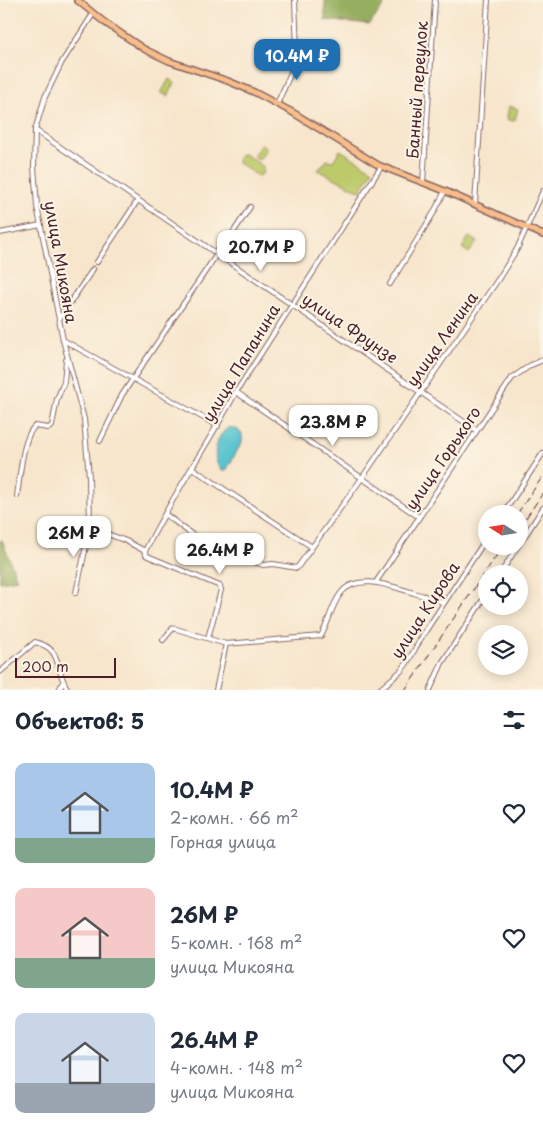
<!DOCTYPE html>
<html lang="ru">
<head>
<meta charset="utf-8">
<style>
  :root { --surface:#fff; --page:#f6f6f7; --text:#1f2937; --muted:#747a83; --accent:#1f6fb2 }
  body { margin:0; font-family:"Playpen Sans",sans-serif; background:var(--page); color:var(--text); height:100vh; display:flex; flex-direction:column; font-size:19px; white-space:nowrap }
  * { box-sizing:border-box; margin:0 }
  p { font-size:16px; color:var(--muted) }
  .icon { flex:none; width:28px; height:28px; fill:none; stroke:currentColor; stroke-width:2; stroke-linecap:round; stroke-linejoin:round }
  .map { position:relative; height:690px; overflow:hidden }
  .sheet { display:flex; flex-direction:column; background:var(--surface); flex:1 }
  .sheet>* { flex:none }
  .needle { width:32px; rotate:282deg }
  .tools { position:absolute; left:478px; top:505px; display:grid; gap:10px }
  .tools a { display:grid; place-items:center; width:50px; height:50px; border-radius:50%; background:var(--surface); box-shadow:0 2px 12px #0003; font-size:25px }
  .scale { position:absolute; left:15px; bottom:12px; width:101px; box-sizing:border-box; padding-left:5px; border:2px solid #4a1f2b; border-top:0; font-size:14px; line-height:18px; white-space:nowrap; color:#4a1f2b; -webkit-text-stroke:4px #fcf5e5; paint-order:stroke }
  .price { position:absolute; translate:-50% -42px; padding:0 11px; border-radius:10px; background:#fff; color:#222; font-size:16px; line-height:32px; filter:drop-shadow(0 1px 2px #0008) }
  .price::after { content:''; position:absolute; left:50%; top:30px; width:15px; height:11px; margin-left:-8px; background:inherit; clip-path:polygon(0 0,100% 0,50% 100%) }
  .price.current { background:var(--accent); color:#fff }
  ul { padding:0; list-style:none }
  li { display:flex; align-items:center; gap:15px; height:125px; padding:0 15px }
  li span { display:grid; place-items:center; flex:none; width:140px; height:100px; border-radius:10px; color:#555 }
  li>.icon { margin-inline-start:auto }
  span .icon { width:60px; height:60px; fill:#fffc; stroke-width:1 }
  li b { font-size:21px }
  h2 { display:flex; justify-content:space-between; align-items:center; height:60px; padding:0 15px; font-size:21px }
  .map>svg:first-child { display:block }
</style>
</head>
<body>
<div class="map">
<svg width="543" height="690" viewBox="0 0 543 690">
  <rect width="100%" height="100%" fill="#fcf5e5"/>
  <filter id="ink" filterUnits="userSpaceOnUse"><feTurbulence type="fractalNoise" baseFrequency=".02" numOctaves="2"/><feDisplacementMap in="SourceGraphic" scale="10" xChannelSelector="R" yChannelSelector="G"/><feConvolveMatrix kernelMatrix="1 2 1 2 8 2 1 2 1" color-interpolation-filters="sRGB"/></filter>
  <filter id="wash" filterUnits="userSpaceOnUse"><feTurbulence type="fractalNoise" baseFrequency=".0096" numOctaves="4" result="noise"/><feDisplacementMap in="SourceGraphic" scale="20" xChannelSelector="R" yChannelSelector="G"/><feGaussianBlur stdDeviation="1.12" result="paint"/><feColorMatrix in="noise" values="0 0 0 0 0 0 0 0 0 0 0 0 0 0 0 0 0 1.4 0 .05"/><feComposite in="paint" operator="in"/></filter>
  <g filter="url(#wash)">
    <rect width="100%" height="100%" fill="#f7e6cc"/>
    <!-- green -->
    <g fill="#bdca6b" stroke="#84744b">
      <path d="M169 79 175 83 168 96 161 93Z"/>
      <path d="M509 106 518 109 515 120 513 121 508 120 507 117Z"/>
      <path d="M261 144 267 148 259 160 253 156Z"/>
      <path d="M340 150 373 170 360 191 318 170 327 160 333 161Z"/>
      <path d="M241 154H244L263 166V173L260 176 256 175 238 163 237 160Z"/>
      <path d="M469 237 477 242 469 253 462 248Z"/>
    </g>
    <!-- forest -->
    <g fill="#96ae5f" stroke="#706645">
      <path d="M325 0H382L384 6 369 25 325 20Z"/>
      <path d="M2 540 17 579 0 582V541Z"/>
    </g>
    <!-- water -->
    <path fill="#56c3ce" stroke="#50717c" d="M230 427 238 430 242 434V442L226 471H222C210 459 215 434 230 427Z"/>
  </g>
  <g filter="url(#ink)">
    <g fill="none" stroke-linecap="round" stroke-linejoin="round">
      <!-- minor casing -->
      <g stroke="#876563" stroke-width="6">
        <g id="minor">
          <path d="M93 14 62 62 45 97 35 130 34 167 37 206 63 340 84 419 89 477 90 527 126 541 145 551 146 555 150 557 220 586 221 590 208 638"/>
          <path d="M277 104 290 75 297 50 295 0"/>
          <path d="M35 130 476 430"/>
          <path d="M423 183 435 0"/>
          <path d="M475 204 488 0"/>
          <path d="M0 233 41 225"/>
          <path d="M97 262 138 200"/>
          <path d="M390 284 433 214 445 191"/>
          <path d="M59 319 93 269"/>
          <path d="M63 340 218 426"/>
          <path d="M236 392 419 517"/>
          <path d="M100 441 122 395 217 254 221 251 250 207"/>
          <path d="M192 468 312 547"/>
          <path d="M17 496C20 478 22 437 35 426L48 428 52 426 57 399 64 382 66 360"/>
          <path d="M165 514 203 543 212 547 263 565 273 564 297 568 362 478 499 278 517 249 543 191"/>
          <path d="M503 514 543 453"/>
          <path d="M519 545 543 508"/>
          <path d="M145 551C172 496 207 446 236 392L381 167"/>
          <path d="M500 574 518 546"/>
          <path d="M376 582 512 378 531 365 543 360"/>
          <path d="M76 593 90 527"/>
          <path d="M163 640 173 628 226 644 321 636C329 622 331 606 341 593 357 572 393 587 414 593 423 596 435 598 444 603"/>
          <path d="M0 672 35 642C64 649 54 669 68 690"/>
          <path d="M59 690 63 682"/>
          <path d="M216 690 226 644"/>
          <path d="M379 690 401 671 407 663 423 635 486 539"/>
          <path d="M430 690 442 663 486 595"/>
        </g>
      </g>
      <!-- major casing -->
      <g stroke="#876563" stroke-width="8">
        <path id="major" d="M77 0 104 22 144 49 169 61 228 81 254 92 292 112 378 165 445 191 543 235"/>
      </g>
      <!-- minor -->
      <use href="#minor" stroke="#fff" stroke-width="4"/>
      <!-- major -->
      <use href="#major" stroke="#f8bd89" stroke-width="5"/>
      <!-- rail -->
      <g stroke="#4a1f2b" stroke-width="1" stroke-dasharray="8 4" stroke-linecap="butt">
        <path d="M517 514 543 476"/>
        <path d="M519 528 543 493"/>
        <path d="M405 690 503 546"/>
      </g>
    </g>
  </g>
  <g text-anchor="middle" stroke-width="4" stroke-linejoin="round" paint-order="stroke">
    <!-- street labels -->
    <g font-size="16" fill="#4a1f2b" stroke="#fcf5e5">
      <text transform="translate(417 90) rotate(-86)" y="6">Банный переулок</text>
      <text transform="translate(61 262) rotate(80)" y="6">улица Микояна</text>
      <text transform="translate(350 328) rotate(34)" y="6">улица Фрунзе</text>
      <text transform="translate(442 339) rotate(-55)" y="6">улица Ленина</text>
      <text transform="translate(241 363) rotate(-59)" y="6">улица Папанина</text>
      <text transform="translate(443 458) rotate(-56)" y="6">улица Горького</text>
      <text transform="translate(425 610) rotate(-57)" y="6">улица Кирова</text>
    </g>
  </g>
</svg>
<div class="tools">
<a><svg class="needle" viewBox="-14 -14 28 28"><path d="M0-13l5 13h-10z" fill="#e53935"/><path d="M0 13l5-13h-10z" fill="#747a83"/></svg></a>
<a><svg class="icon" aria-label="locate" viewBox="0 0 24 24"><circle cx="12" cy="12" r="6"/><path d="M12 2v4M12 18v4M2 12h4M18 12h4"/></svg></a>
<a><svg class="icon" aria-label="layers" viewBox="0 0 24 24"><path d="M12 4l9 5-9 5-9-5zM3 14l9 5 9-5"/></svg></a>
</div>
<div class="scale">200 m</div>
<b class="price current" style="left:297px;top:81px">10.4M ₽</b>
<b class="price" style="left:261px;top:272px">20.7M ₽</b>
<b class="price" style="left:333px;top:447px">23.8M ₽</b>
<b class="price" style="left:74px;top:558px">26M ₽</b>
<b class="price" style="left:220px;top:575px">26.4M ₽</b>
</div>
<section class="sheet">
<h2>Объектов: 5<svg class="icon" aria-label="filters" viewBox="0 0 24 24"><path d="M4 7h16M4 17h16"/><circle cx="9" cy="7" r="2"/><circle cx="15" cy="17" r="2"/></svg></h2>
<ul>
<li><span style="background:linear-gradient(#a9c7e8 75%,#7fa58c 0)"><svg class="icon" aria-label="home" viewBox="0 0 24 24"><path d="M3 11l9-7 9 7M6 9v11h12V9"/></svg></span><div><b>10.4M ₽</b><p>2-комн. · 66 m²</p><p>Горная улица</p></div><svg class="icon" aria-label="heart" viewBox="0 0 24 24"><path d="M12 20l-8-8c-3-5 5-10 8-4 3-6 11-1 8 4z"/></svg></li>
<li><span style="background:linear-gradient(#f6c9c9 70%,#7fa58c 0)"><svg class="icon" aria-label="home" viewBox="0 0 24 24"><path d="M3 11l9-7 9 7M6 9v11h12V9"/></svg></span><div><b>26M ₽</b><p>5-комн. · 168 m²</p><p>улица Микояна</p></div><svg class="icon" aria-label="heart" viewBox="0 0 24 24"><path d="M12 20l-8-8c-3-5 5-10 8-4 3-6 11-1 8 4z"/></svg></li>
<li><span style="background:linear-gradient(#c9d6e8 70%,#9aa5b1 0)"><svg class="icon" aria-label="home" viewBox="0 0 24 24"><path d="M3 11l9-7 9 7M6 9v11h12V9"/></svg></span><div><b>26.4M ₽</b><p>4-комн. · 148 m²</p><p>улица Микояна</p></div><svg class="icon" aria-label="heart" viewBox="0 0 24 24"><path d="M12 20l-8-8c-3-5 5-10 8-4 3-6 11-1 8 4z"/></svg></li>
</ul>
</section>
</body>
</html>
